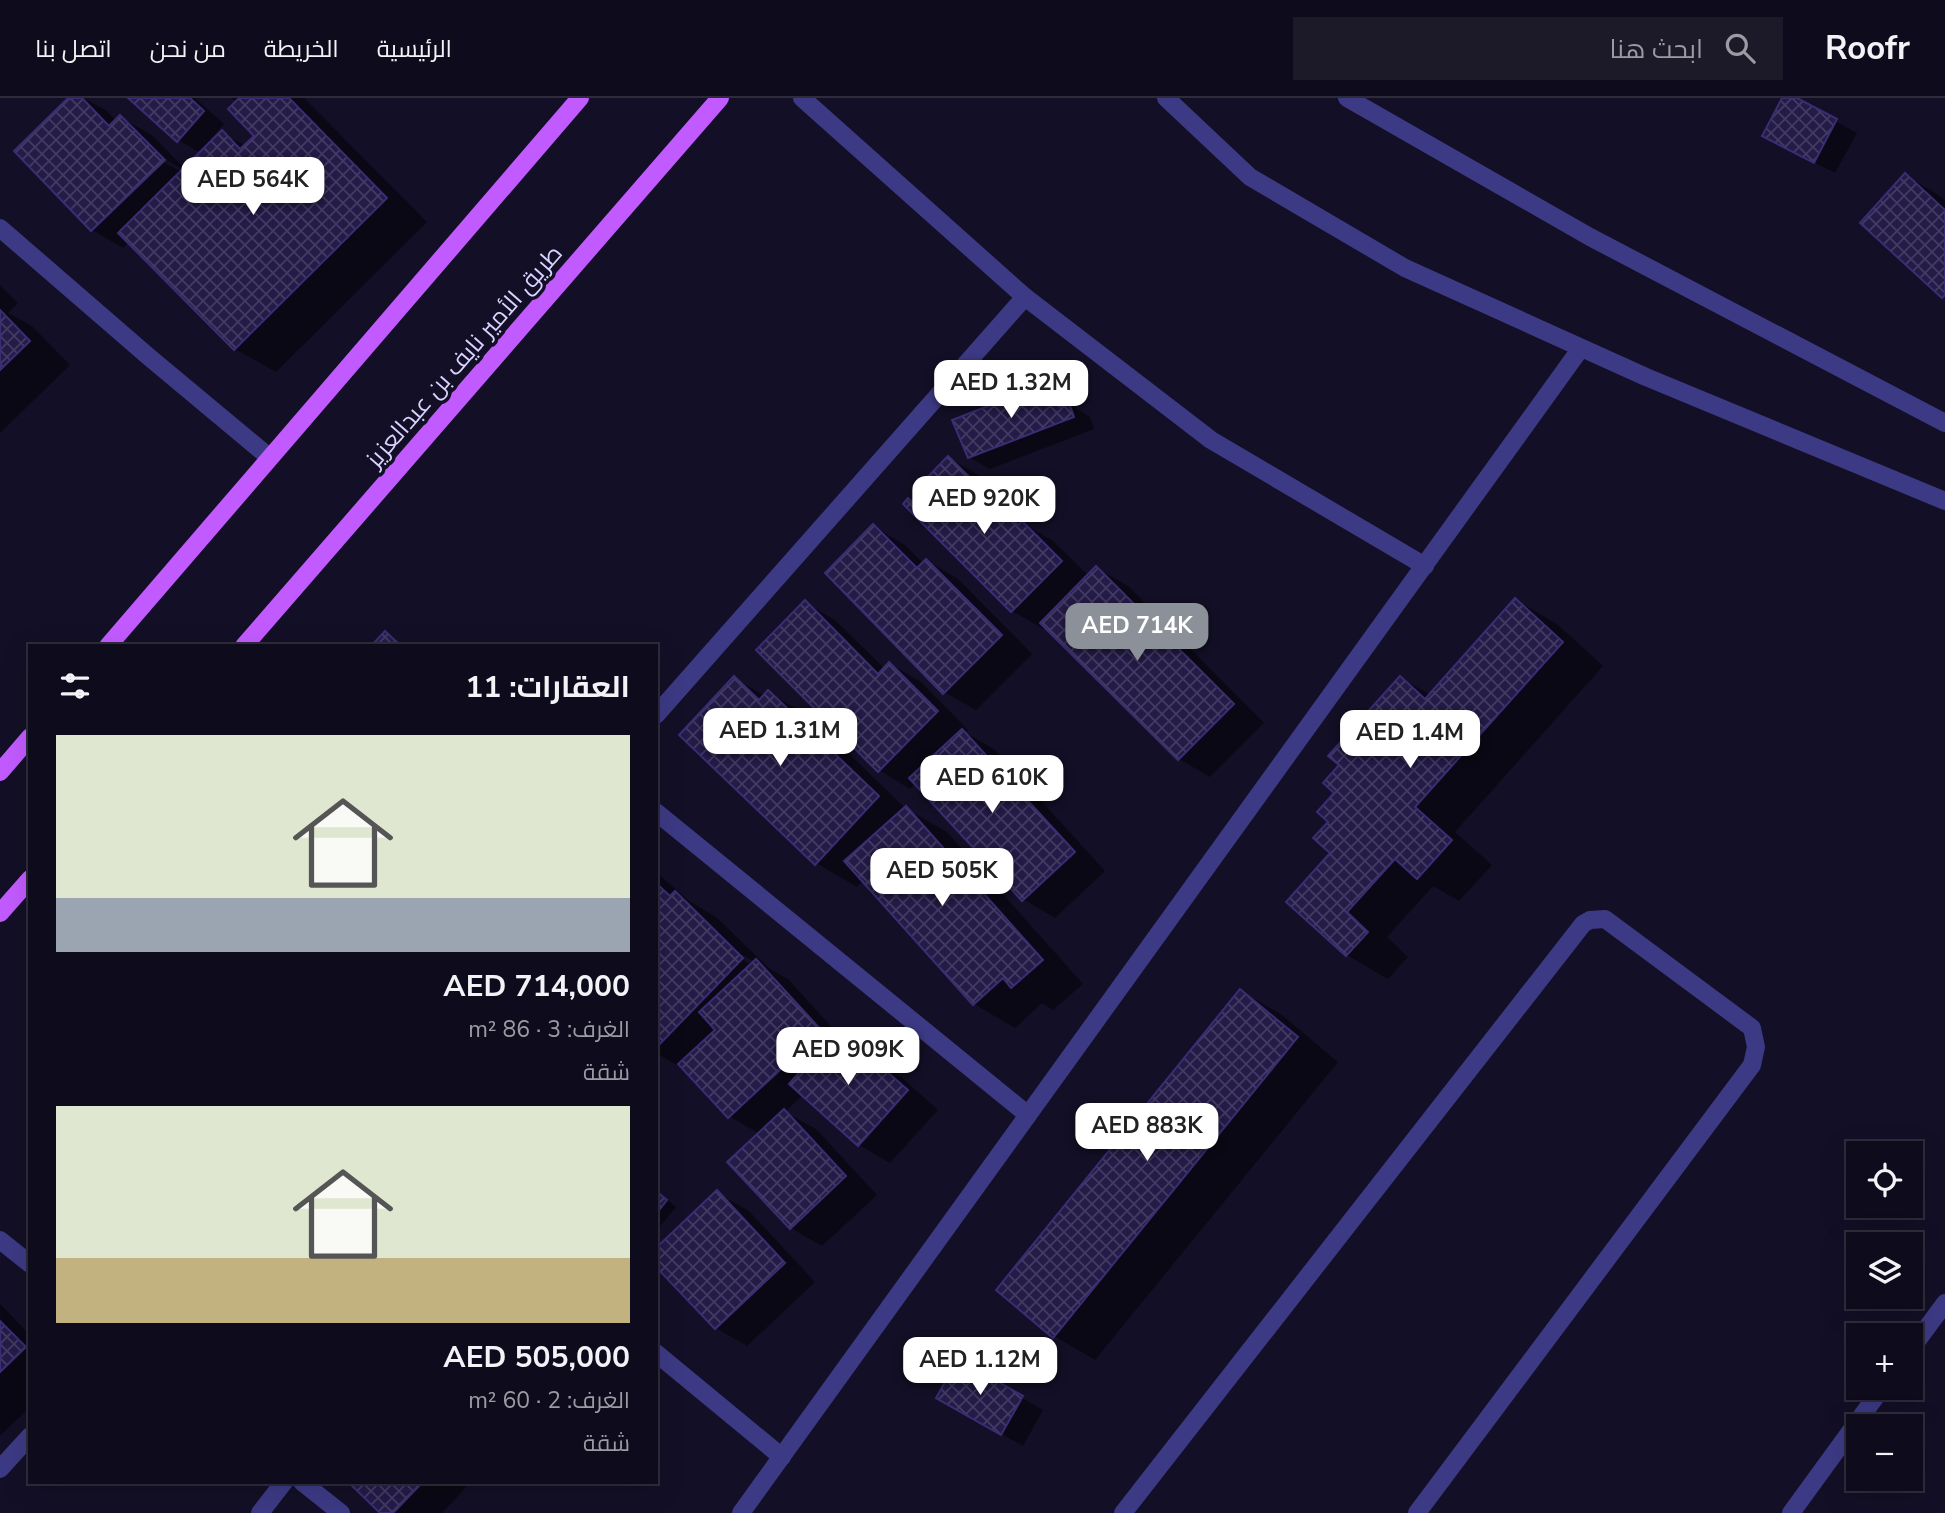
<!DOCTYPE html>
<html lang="ar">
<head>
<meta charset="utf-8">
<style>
  :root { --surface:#0e0b1c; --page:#1c1929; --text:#f1f3f6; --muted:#9b9ba3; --line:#2e2b3b; --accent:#8c9099 }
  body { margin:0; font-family:"Nunito Sans",Cairo,sans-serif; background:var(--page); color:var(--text); direction:rtl; height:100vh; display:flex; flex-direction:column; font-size:26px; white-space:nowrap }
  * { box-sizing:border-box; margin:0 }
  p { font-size:23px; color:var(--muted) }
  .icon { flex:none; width:38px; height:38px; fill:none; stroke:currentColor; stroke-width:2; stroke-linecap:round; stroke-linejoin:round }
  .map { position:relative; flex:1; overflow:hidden; direction:ltr }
  .side { position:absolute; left:28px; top:546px; width:630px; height:840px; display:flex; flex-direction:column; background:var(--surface); border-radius:0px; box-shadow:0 7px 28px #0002,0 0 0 2px var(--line); direction:rtl }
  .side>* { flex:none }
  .tools { position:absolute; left:1846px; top:1043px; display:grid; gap:14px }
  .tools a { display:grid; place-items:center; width:77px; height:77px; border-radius:0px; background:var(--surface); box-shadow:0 7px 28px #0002,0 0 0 2px var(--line); font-size:35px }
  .price { position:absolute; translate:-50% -60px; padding:0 16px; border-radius:14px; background:#fff; color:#222; font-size:23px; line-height:46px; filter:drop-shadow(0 2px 4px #0008) }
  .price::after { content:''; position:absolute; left:50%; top:42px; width:21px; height:16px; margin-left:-10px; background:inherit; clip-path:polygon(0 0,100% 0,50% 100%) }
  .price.on { background:var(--accent); color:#fff }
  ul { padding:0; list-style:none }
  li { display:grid; align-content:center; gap:14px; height:371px; padding:0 28px }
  li span { display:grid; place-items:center; height:217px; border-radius:0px; color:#555 }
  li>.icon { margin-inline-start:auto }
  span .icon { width:126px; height:126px; fill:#fffc; stroke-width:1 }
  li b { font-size:30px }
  h2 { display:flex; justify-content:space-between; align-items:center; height:84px; padding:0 28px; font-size:30px }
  header { display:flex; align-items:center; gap:42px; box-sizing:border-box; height:98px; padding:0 35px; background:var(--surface); border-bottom:2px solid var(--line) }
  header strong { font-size:33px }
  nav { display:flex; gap:38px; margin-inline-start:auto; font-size:24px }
  .search { width:490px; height:63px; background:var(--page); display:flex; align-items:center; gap:18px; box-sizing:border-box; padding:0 24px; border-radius:0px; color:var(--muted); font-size:26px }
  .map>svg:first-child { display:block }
</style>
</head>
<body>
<header>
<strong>Roofr</strong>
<div class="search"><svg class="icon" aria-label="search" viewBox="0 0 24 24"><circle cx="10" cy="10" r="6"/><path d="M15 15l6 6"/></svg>ابحث هنا</div>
<nav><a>الرئيسية</a><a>الخريطة</a><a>من نحن</a><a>اتصل بنا</a></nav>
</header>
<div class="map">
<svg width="1945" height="1415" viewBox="0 0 1945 1415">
  <defs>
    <pattern id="building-cross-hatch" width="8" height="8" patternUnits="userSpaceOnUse" patternTransform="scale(1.75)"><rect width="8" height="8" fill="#241b47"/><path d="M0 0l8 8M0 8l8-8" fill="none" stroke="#433b63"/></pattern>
  </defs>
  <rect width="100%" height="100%" fill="#130f26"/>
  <!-- shadow -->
  <g fill="#0007" fill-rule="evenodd">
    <path d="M71 0H84L107 13 116 23 120 19 152 37 185 71 201 55 178 42 130 0H195L224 26 206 47 208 49 222 35 246 48 256 38 238 4 231 0H304L427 124 276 274 235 251 130 144 123 150 92 132ZM158 57 184 72 182 74 156 60Z"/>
    <path d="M1784 0H1793L1857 35 1835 75 1785 49Z"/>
    <path d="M1905 77 1937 96 1945 103V200L1863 125Z"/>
    <path d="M0 187 18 205 8 215 32 228 70 267 0 335Z"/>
    <path d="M1050 286 1071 298 1075 310 1090 319 1094 331 990 371 969 359Z"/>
    <path d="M949 360 980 378 1034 432 1053 443 1089 478 1096 470 1128 488 1264 625 1210 679 1179 661 1046 529 1043 531 1012 513 909 403 926 412 937 401Z"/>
    <path d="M873 428 905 447 924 466 927 463 958 481 1032 556 976 612 944 594Z"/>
    <path d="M1516 502 1557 526 1603 568 1455 734 1492 767 1459 803 1433 788 1387 839 1408 859 1388 881 1347 857 1288 804 1332 755 1330 724 1342 667 1400 580 1431 597Z"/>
    <path d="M805 504 836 523 885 571 890 566 921 584 968 632 966 635 994 651 1105 773 1055 820 1023 801 916 685 910 691 879 672Z"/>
    <path d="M734 580 765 598 768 595 810 618 905 710 947 734 1083 886 1053 912 1042 905 1015 930 974 906 864 782 857 789 816 765Z"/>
    <path d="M656 774 689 803 716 819 770 871 788 881 837 935 839 933 870 951 938 1012 890 1065 859 1047 803 997 785 1014 816 1031 877 1097 822 1148 791 1130 760 1036 729 1018 686 972 656 955ZM737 854 755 864 752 867 735 857Z"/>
    <path d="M1241 893 1282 917 1338 964 1095 1262 1054 1238Z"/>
    <path d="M656 1092 676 1109 656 1133Z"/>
    <path d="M717 1095 749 1113 815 1184 747 1248 716 1230Z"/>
    <path d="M0 1206 30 1237V1309L0 1338Z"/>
    <path d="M959 1264 1043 1312 1023 1348 938 1300Z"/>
    <path d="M351 1384H471L442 1415H383Z"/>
  </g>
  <!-- building -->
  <g fill="url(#building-cross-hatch)" stroke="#3b2d73" stroke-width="2">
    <path d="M68 0H82L109 28 120 17 165 62 91 133 14 53Z"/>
    <path d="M128 0H190L204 13 177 44Z"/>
    <path d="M239 0H289L387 100 234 252 118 135 222 32 240 51 254 38 228 11Z"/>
    <path d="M1782 0H1797L1837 21 1814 65 1762 38Z"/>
    <path d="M1905 75 1945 112V197L1942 200 1860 125Z"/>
    <path d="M0 212 30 243 0 272Z"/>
    <path d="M1050 284 1059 309 1069 305 1074 319 968 360 952 322Z"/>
    <path d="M948 358 1018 427 1022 423 1062 463 1011 514 903 406 908 400 922 414 934 401 920 387Z"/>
    <path d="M873 426 917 470 926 461 1002 537 943 596 825 475Z"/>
    <path d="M1096 468 1234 606 1178 662 1040 525Z"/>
    <path d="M1515 500 1563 544 1415 709 1452 742 1417 781 1395 761 1347 814 1368 834 1346 858 1286 804 1330 755 1313 740 1328 724 1317 714 1334 695 1323 685 1339 667 1328 658 1400 578 1425 601Z"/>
    <path d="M805 502 878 576 889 564 938 613 878 674 756 552Z"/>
    <path d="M385 533 401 548H371Z"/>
    <path d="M734 578 759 602 768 592 879 698 815 767 679 637Z"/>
    <path d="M962 631 1075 754 1022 803 909 680Z"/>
    <path d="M906 708 1043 862 1011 890 1003 880 973 907 844 763Z"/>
    <path d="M656 785 670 798 675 793 743 860 656 950Z"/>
    <path d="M756 861 822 933 728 1020 678 966 715 932 699 914Z"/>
    <path d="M1240 891 1298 939 1053 1240 996 1192Z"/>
    <path d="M838 931 908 992 858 1048 789 986Z"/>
    <path d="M784 1011 846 1078 790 1131 727 1064Z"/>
    <path d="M717 1092 785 1165 715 1231 656 1169V1150Z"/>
    <path d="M656 1093 667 1102 656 1116Z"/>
    <path d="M0 1223 26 1249 0 1274Z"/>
    <path d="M958 1261 1023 1298 1001 1337 936 1300Z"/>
    <path d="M348 1384H423L393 1415H380Z"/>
  </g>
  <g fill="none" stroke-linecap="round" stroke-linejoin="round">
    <!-- service -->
    <g stroke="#3d3a85" stroke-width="18">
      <path d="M1911 1251 1945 1205"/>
      <path d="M1123 1415 1583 826 1590 822 1605 821 1752 930 1756 949 1752 967 1417 1415"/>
      <path d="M1791 1415 1882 1290"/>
    </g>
    <!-- minor -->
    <g stroke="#3d3a85" stroke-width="18">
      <path d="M802 0 1025 199 1211 342 1425 468"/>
      <path d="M1166 0 1250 79 1405 170 1646 279 1945 403"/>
      <path d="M1347 0 1590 139 1945 325"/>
      <path d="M0 130 149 259 269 359"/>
      <path d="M656 617 1025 199"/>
      <path d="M656 714 1028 1017"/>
      <path d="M0 1142 30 1166"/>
      <path d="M656 1255 782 1359"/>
      <path d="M0 1371 30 1338"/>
      <path d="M302 1384 341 1415"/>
      <path d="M260 1415 284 1384"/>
      <path d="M741 1415 1581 250"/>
    </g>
    <!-- primary -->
    <g stroke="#c25bff" stroke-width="18">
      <path d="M108 548 580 0"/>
      <path d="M244 548 720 0"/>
      <path d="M0 674 30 639"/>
      <path d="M0 815 30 781"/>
    </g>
  </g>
  <g text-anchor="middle" stroke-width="7" stroke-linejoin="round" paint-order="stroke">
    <!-- street labels -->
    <g font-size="24" fill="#d9d4ff" stroke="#130f26">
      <text transform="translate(464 258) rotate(-49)" y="8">طريق الأمير نايف بن عبدالعزيز</text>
    </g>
  </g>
</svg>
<div class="tools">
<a><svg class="icon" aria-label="locate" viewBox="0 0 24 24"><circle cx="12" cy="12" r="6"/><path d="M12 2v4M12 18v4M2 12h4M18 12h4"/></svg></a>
<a><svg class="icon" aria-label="layers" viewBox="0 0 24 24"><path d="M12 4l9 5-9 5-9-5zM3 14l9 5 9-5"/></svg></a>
<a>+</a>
<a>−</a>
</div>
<b class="price" style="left:253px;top:119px">AED 564K</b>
<b class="price" style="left:1011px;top:322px">AED 1.32M</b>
<b class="price" style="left:984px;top:438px">AED 920K</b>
<b class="price on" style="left:1137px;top:565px">AED 714K</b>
<b class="price" style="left:780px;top:670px">AED 1.31M</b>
<b class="price" style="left:1410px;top:672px">AED 1.4M</b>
<b class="price" style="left:992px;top:717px">AED 610K</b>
<b class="price" style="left:942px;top:810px">AED 505K</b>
<b class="price" style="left:848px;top:989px">AED 909K</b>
<b class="price" style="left:1147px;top:1065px">AED 883K</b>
<b class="price" style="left:980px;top:1299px">AED 1.12M</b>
<section class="side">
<h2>العقارات: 11<svg class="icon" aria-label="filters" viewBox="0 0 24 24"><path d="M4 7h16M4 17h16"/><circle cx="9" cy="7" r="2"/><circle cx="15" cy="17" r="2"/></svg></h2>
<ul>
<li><span style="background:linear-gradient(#dfe7d0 75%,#9aa5b1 0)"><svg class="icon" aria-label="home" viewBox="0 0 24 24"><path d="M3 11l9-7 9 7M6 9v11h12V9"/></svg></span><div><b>AED 714,000</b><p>الغرف: 3 · 86 m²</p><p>شقة</p></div></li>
<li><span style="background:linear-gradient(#dfe7d0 70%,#c2b280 0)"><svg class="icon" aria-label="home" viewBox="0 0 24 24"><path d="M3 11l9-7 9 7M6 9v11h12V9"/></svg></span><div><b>AED 505,000</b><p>الغرف: 2 · 60 m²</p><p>شقة</p></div></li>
</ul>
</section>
</div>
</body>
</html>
